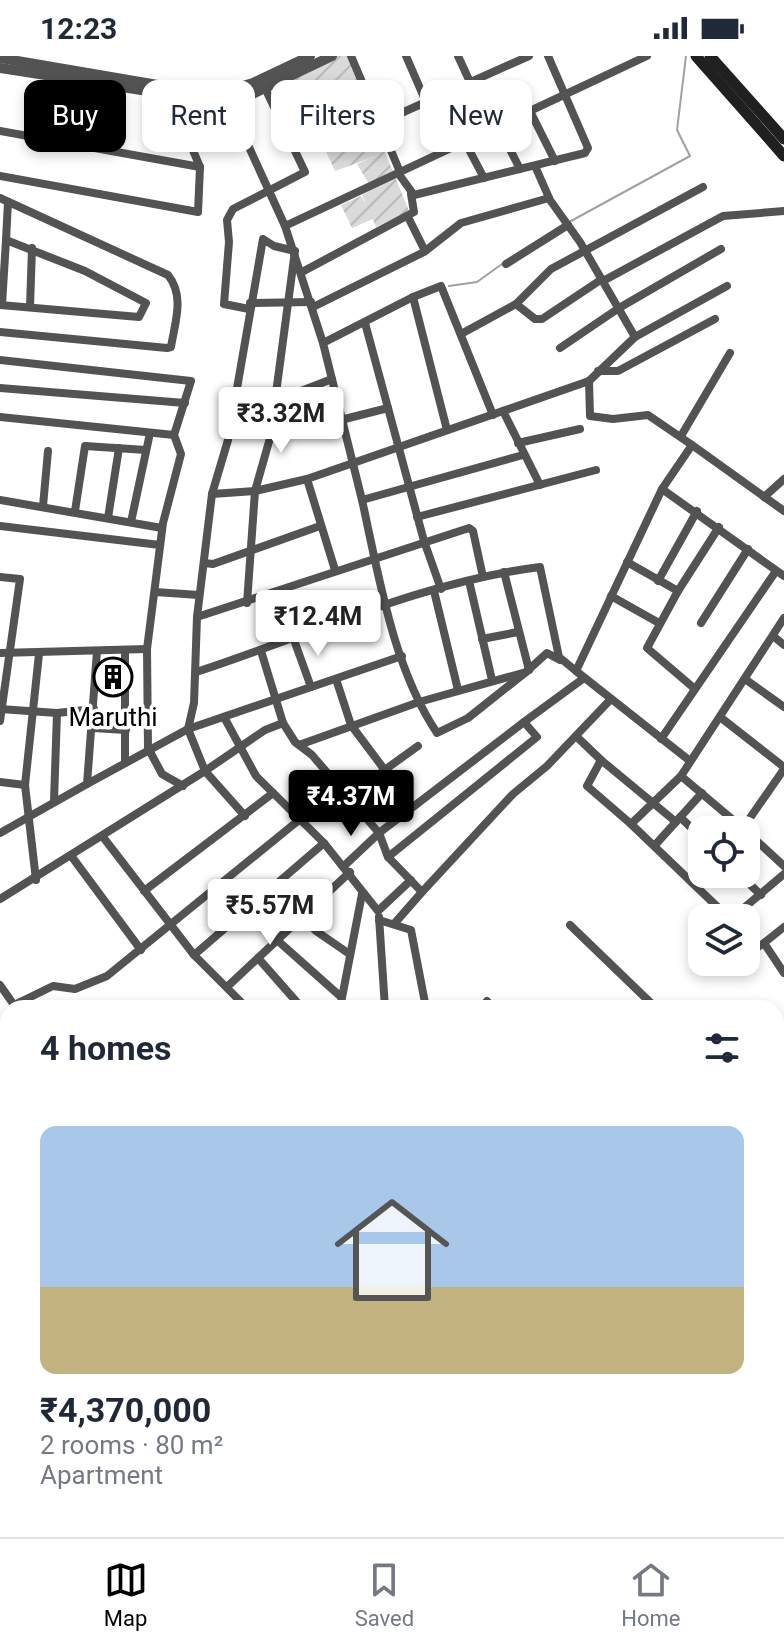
<!DOCTYPE html>
<html lang="en">
<head>
<meta charset="utf-8">
<style>
  :root { --surface:#fff; --page:#f6f6f7; --text:#1f2937; --muted:#747a83; --line:#e0e1e3; --accent:#000 }
  body { margin:0; font-family:Roboto,sans-serif; background:var(--page); color:var(--text); height:100vh; display:flex; flex-direction:column; font-size:30px; white-space:nowrap }
  * { box-sizing:border-box; margin:0 }
  p { font-size:26px; color:var(--muted) }
  .icon { flex:none; width:44px; height:44px; fill:none; stroke:currentColor; stroke-width:2; stroke-linecap:round; stroke-linejoin:round }
  .map { position:relative; flex:1; overflow:hidden }
  .details { position:absolute; left:0px; top:944px; width:784px; height:538px; display:flex; flex-direction:column; background:var(--surface); border-radius:24px 24px 0 0; box-shadow:0 4px 12px #0003 }
  .details>* { flex:none }
  .hud { position:absolute; left:24px; top:24px; width:736px; height:72px; display:flex; gap:16px }
  .buttons { position:absolute; left:688px; top:760px; display:grid; gap:16px }
  .buttons a { display:grid; place-items:center; width:72px; height:72px; border-radius:16px; background:var(--surface); box-shadow:0 4px 12px #0003; font-size:40px }
  .price { position:absolute; translate:-50% -68px; padding:0 18px; border-radius:8px; background:#fff; color:#222; font-size:26px; line-height:52px; filter:drop-shadow(0 2px 4px #0008) }
  .price::after { content:''; position:absolute; left:50%; top:48px; width:24px; height:18px; margin-left:-12px; background:inherit; clip-path:polygon(0 0,100% 0,50% 100%) }
  .price.current { background:var(--accent); color:#fff }
  ul { padding:0; list-style:none }
  li { display:grid; align-content:center; gap:16px; height:424px; padding:0 40px }
  li span { display:grid; place-items:center; height:248px; border-radius:16px; color:#555 }
  li>.icon { margin-inline-start:auto }
  span .icon { width:144px; height:144px; fill:#fffc; stroke-width:1 }
  li b { font-size:34px }
  h2 { display:flex; justify-content:space-between; align-items:center; height:96px; padding:0 40px; font-size:34px }
  .pill { padding:0 28px; border-radius:16px; background:var(--surface); box-shadow:0 4px 12px #0003; font-size:28px; line-height:72px }
  .pill.current { background:var(--accent); color:#fff }
  .status { display:flex; justify-content:space-between; align-items:center; height:56px; padding:0 40px; background:var(--surface); direction:ltr }
  .status svg { height:22px; fill:currentColor }
  .dock { display:flex; justify-content:space-around; align-items:center; height:112px; border-top:2px solid var(--line); background:var(--surface); font-size:22px; color:var(--muted) }
  .dock a { display:grid; justify-items:center; gap:4px }
  .dock .current { color:var(--accent) }
  .map>svg:first-child { display:block }
</style>
</head>
<body>
<div class="status"><b>12:23</b><svg viewBox="0 0 49 12"><path d="M0 12V9h3v3zM5 12V6h3v6zM10 12V3h3v9zM15 12V0h3v12zM26 1h20v11H26zM47 4h2v5h-2z"/></svg></div>
<div class="map">
<svg width="784" height="1481" viewBox="0 0 784 1481">
  <defs>
    <pattern id="garden-furrows" width="10" height="10" patternUnits="userSpaceOnUse" patternTransform="scale(2)"><rect width="10" height="10" fill="#dadada"/><path d="M-1 1l2-2M0 10L10 0M9 11l2-2" fill="none" stroke="#b9b9b9"/></pattern>
  </defs>
  <rect width="100%" height="100%" fill="#fff"/>
  <!-- garden -->
  <path fill="url(#garden-furrows)" d="M332 0H351L390 94 385 96 409 155 376 171 373 163 352 172 341 149 361 140 366 148 362 139 372 133 357 108 382 98 335 115 291 20Z"/>
  <g fill="none" stroke-linecap="round" stroke-linejoin="round">
    <!-- stream -->
    <g stroke="#a1a1a1" stroke-width="2">
      <path d="M571 165 690 100 677 74 686 0"/>
      <path d="M449 230 477 226 502 208"/>
    </g>
    <!-- primary casing -->
    <g stroke="#dbdbdb" stroke-width="14">
      <g id="primary">
        <path d="M776 1032 784 1027"/>
        <path d="M776 1041 784 1037"/>
        <path d="M299 1481 306 1474"/>
        <path d="M311 1481 318 1474"/>
      </g>
    </g>
    <!-- minor -->
    <g stroke="#535353" stroke-width="8">
      <path d="M351 0 400 116"/>
      <path d="M406 0 426 46"/>
      <path d="M458 0 470 26"/>
      <path d="M171 42 200 111"/>
      <path d="M228 45 285 170 323 287"/>
      <path d="M530 55 555 105"/>
      <path d="M379 67 529 0"/>
      <path d="M498 70 520 113"/>
      <path d="M0 75 200 111 198 156 0 120"/>
      <path d="M465 86 484 122"/>
      <path d="M398 117 414 139 585 97 588 92 548 0"/>
      <path d="M0 142 168 219C185 240 175 266 171 291L167 292 0 276"/>
      <path d="M408 161 425 195"/>
      <path d="M285 170 647 0"/>
      <path d="M506 208 568 169"/>
      <path d="M302 216 414 156 411 138"/>
      <path d="M603 225 723 160 784 155"/>
      <path d="M413 241 447 374"/>
      <path d="M250 247 311 246"/>
      <path d="M516 248 535 263H542L602 223"/>
      <path d="M0 249 139 261 146 247 85 215 6 184 8 146"/>
      <path d="M2 249 6 184"/>
      <path d="M30 251 32 192"/>
      <path d="M313 251 424 196 461 167 549 142"/>
      <path d="M249 253 224 248 229 186 227 164 233 153 305 116 265 32"/>
      <path d="M365 267 424 485 441 533"/>
      <path d="M461 278 516 248 551 213 703 131"/>
      <path d="M635 281 727 230"/>
      <path d="M560 292 619 252 721 193"/>
      <path d="M0 304 191 325 174 379 181 398 163 467 147 593 148 692 162 718 183 730"/>
      <path d="M598 315H618L715 263"/>
      <path d="M589 325 590 360 613 363 648 359 692 389"/>
      <path d="M0 332 185 347"/>
      <path d="M275 345 332 323"/>
      <path d="M503 355 540 429"/>
      <path d="M493 359 441 230 413 241 323 287 362 444 523 399"/>
      <path d="M0 361 174 379"/>
      <path d="M681 380 730 297"/>
      <path d="M270 382 388 352"/>
      <path d="M518 387 580 373"/>
      <path d="M307 423 335 514"/>
      <path d="M662 433 784 520"/>
      <path d="M212 438 255 435 307 423 589 325 635 281 580 186 550 144 535 110"/>
      <path d="M764 441 784 423"/>
      <path d="M0 444 162 472"/>
      <path d="M362 444C379 521 393 611 437 677L468 662 526 616"/>
      <path d="M43 450 48 395"/>
      <path d="M75 455 85 390 146 394"/>
      <path d="M417 461 596 414"/>
      <path d="M108 462 119 392"/>
      <path d="M131 466 150 377"/>
      <path d="M0 470 160 489"/>
      <path d="M627 506 678 535 719 471"/>
      <path d="M204 507 213 508 320 470"/>
      <path d="M504 516 529 614"/>
      <path d="M0 521 20 523 0 665"/>
      <path d="M469 525 492 624"/>
      <path d="M658 525 697 455"/>
      <path d="M434 535 458 634"/>
      <path d="M678 535 647 592 695 633"/>
      <path d="M155 536 199 539"/>
      <path d="M611 540 659 567"/>
      <path d="M197 561 212 438 228 384 263 183 274 190 295 195 270 382 255 435 247 547"/>
      <path d="M701 567 748 493"/>
      <path d="M773 580 784 589"/>
      <path d="M482 583 518 576"/>
      <path d="M294 584 311 631"/>
      <path d="M261 595 283 667 295 686 312 699 379 777 388 801 537 681 524 666 584 622"/>
      <path d="M0 597 147 593"/>
      <path d="M196 616C310 579 420 526 540 511L559 601 576 615"/>
      <path d="M336 623 351 669 384 713"/>
      <path d="M745 623 784 651"/>
      <path d="M0 653 57 657 94 653"/>
      <path d="M224 661 256 720 324 787 378 855 411 824"/>
      <path d="M720 661 784 711"/>
      <path d="M283 667 265 674 205 715 188 673 194 647 197 561 469 472 473 475 483 521"/>
      <path d="M93 672 126 674"/>
      <path d="M576 680 601 704 587 730 631 768"/>
      <path d="M661 683 776 515"/>
      <path d="M299 689 419 646 526 616 547 597 560 604"/>
      <path d="M601 704 676 766"/>
      <path d="M690 705 576 615 662 433 692 389 784 455"/>
      <path d="M125 707V594"/>
      <path d="M681 720 631 768 729 862"/>
      <path d="M0 726 25 729"/>
      <path d="M87 728 188 673 402 600"/>
      <path d="M347 741 418 690"/>
      <path d="M54 745 57 657"/>
      <path d="M680 761 702 782"/>
      <path d="M743 772 784 713"/>
      <path d="M745 774 681 720 784 562"/>
      <path d="M746 775 784 810"/>
      <path d="M0 777 87 728 97 595"/>
      <path d="M103 781 194 899 247 952"/>
      <path d="M656 788 702 737"/>
      <path d="M72 801 141 894"/>
      <path d="M388 801 422 836 513 738 547 710 611 643"/>
      <path d="M344 810 379 777 524 666"/>
      <path d="M739 818 761 839"/>
      <path d="M36 824 25 729 39 598"/>
      <path d="M274 831 316 875 348 897"/>
      <path d="M144 835 273 737"/>
      <path d="M0 843 205 715 245 760"/>
      <path d="M379 861 385 952"/>
      <path d="M732 862 784 818"/>
      <path d="M379 864 411 874 426 952"/>
      <path d="M394 868 422 836"/>
      <path d="M570 869 656 952"/>
      <path d="M784 871 764 887 784 917"/>
      <path d="M746 879 758 891 764 887"/>
      <path d="M277 884 340 940"/>
      <path d="M194 899 324 787"/>
      <path d="M258 902 350 816"/>
      <path d="M0 929 14 949 53 930 75 933 107 920 299 764"/>
      <path d="M228 930 258 902 302 952"/>
      <path d="M487 945 493 952"/>
      <path d="M557 949 560 952"/>
      <path d="M340 952 362 838"/>
      <path d="M776 1091 784 1084"/>
      <path d="M776 1112 784 1121"/>
      <path d="M0 1117 8 1113"/>
      <path d="M0 1141V1146"/>
      <path d="M776 1227 784 1235"/>
      <path d="M776 1278 784 1286"/>
      <path d="M776 1332 784 1342"/>
      <path d="M0 1336 8 1356"/>
      <path d="M776 1377 784 1369"/>
      <path d="M776 1451 784 1442"/>
      <path d="M281 1474 288 1481"/>
      <path d="M376 1474 385 1481"/>
      <path d="M528 1474 533 1478 536 1474"/>
      <path d="M571 1474 581 1481"/>
      <path d="M611 1474 620 1481"/>
      <path d="M26 1481H63"/>
      <path d="M126 1481 129 1474"/>
      <path d="M173 1481 180 1474"/>
      <path d="M232 1481 239 1474"/>
      <path d="M446 1481 451 1474"/>
      <path d="M648 1481 654 1474"/>
      <path d="M699 1481 705 1474"/>
      <path d="M751 1481 757 1474"/>
    </g>
    <!-- tertiary -->
    <g stroke="#535353" stroke-width="10">
      <path d="M0 2 181 33 222 36 253 27 310 0"/>
      <path d="M0 12 218 46 250 39 332 0"/>
    </g>
    <!-- secondary -->
    <g stroke="#202020" stroke-width="11">
      <path d="M696 0 784 100"/>
      <path d="M710 0 784 83"/>
      <path d="M776 1048 784 1056"/>
    </g>
    <!-- primary -->
    <use href="#primary" stroke="#000" stroke-width="12"/>
  </g>
  <!-- icons -->
  <defs>
    <g id="building-ring" transform="scale(2)"><circle r="9.5" fill="#fff" stroke="#000" stroke-width="1.5"/><path d="M-4-6H4V6H1V3H-1V6H-4ZM-2.5-4.3h1.7v1.8h-1.7ZM.8-4.3h1.7v1.8H.8ZM-2.5-1h1.7V.8h-1.7ZM.8-1h1.7V.8H.8Z" fill="#000"/></g>
  </defs>
  <g fill-rule="evenodd">
    <use href="#building-ring" x="113" y="621"/>
  </g>
  <g text-anchor="middle" stroke-width="7" stroke-linejoin="round" paint-order="stroke">
    <!-- poi labels -->
    <g font-size="26" fill="#000" stroke="#fff">
      <text x="113" y="670">Maruthi</text>
    </g>
  </g>
</svg>
<div class="buttons">
<a><svg class="icon" aria-label="locate" viewBox="0 0 24 24"><circle cx="12" cy="12" r="6"/><path d="M12 2v4M12 18v4M2 12h4M18 12h4"/></svg></a>
<a><svg class="icon" aria-label="layers" viewBox="0 0 24 24"><path d="M12 4l9 5-9 5-9-5zM3 14l9 5 9-5"/></svg></a>
</div>
<b class="price" style="left:281px;top:399px">₹3.32M</b>
<b class="price" style="left:318px;top:602px">₹12.4M</b>
<b class="price current" style="left:351px;top:782px">₹4.37M</b>
<b class="price" style="left:270px;top:891px">₹5.57M</b>
<div class="hud">
<a class="pill current">Buy</a>
<a class="pill">Rent</a>
<a class="pill">Filters</a>
<a class="pill">New</a>
</div>
<section class="details">
<h2>4 homes<svg class="icon" aria-label="filters" viewBox="0 0 24 24"><path d="M4 7h16M4 17h16"/><circle cx="9" cy="7" r="2"/><circle cx="15" cy="17" r="2"/></svg></h2>
<ul>
<li><span style="background:linear-gradient(#a9c7e8 65%,#c2b280 0)"><svg class="icon" aria-label="home" viewBox="0 0 24 24"><path d="M3 11l9-7 9 7M6 9v11h12V9"/></svg></span><div><b>₹4,370,000</b><p>2 rooms · 80 m²</p><p>Apartment</p></div></li>
</ul>
</section>
</div>
<nav class="dock">
<a class="current"><svg class="icon" aria-label="map" viewBox="0 0 24 24"><path d="M3 6l6-2 6 2 6-2v14l-6 2-6-2-6 2zM9 4v14M15 6v14"/></svg>Map</a>
<a><svg class="icon" aria-label="saved" viewBox="0 0 24 24"><path d="M7 4h10v16l-5-4-5 4z"/></svg>Saved</a>
<a><svg class="icon" aria-label="home" viewBox="0 0 24 24"><path d="M3 11l9-7 9 7M6 9v11h12V9"/></svg>Home</a>
</nav>
</body>
</html>
